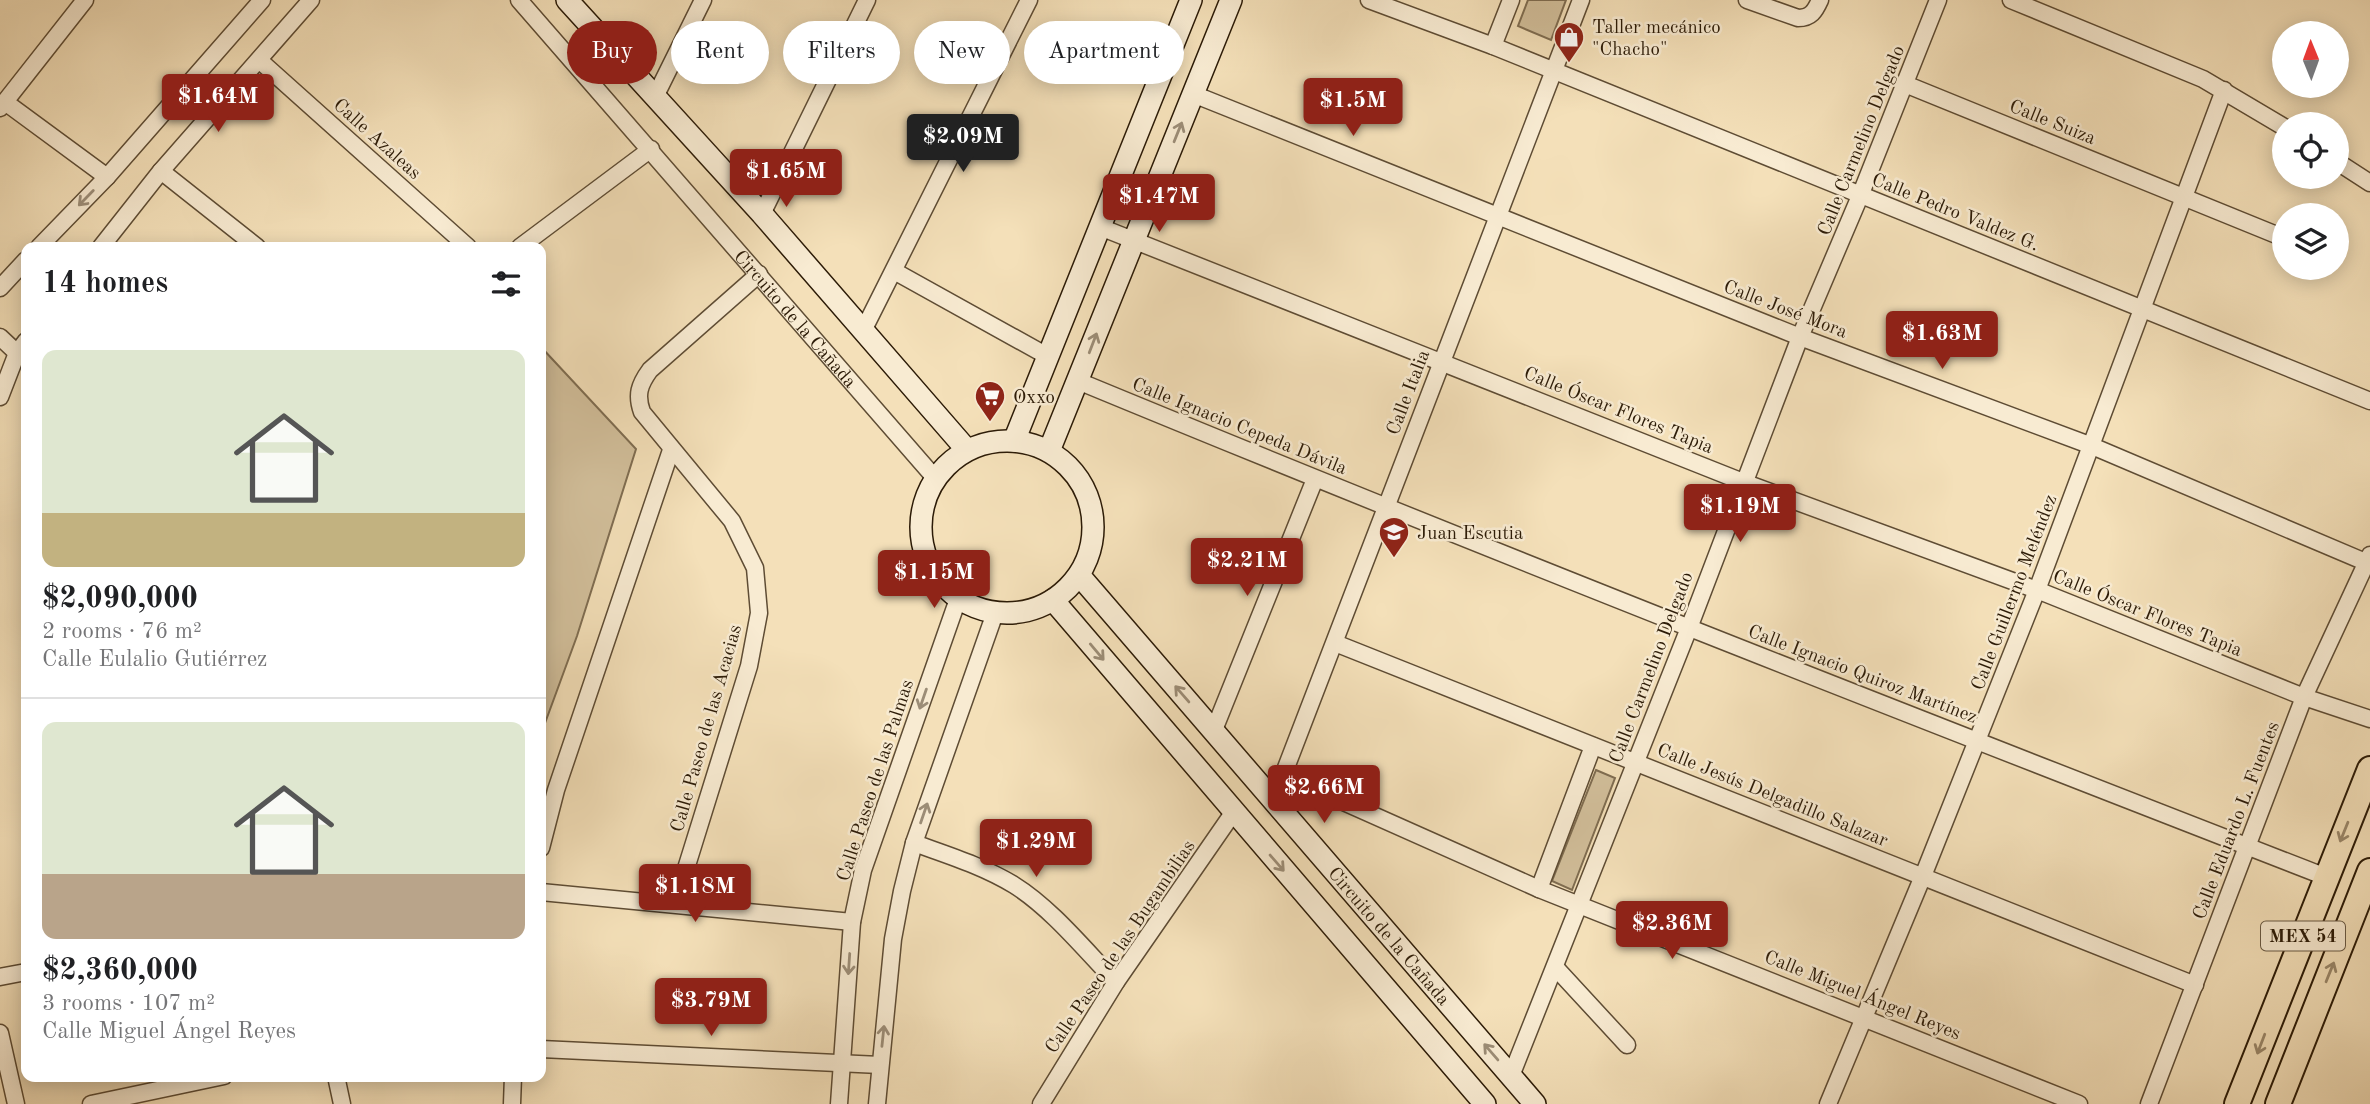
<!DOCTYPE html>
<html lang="en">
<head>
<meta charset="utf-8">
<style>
  :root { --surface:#fff; --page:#f2f2f2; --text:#202124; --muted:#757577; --line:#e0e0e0; --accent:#8f2418 }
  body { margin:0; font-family:"Old Standard TT",serif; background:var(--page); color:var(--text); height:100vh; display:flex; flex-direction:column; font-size:26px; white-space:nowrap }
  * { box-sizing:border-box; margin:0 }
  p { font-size:23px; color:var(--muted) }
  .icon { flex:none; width:38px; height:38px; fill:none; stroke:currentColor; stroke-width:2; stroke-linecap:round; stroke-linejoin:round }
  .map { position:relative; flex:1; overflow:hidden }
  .sheet { position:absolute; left:21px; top:242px; width:525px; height:840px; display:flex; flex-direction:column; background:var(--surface); border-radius:14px; box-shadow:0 4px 18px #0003 }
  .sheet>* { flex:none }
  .banner { position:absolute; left:567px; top:21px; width:665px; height:63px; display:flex; gap:14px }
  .needle { width:46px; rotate:359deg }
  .controls { position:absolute; left:2272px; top:21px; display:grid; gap:14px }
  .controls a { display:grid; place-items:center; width:77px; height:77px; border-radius:50%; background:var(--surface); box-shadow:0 4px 18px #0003; font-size:35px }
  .price { position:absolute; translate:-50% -60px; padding:0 16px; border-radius:7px; background:var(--accent); color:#fff; font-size:23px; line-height:46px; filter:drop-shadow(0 2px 4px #0008) }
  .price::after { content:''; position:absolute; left:50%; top:42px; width:21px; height:16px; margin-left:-10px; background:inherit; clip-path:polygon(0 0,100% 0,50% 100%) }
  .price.selected { background:#222; color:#fff }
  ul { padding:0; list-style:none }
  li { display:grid; align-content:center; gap:14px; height:371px; padding:0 21px }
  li+li { border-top:2px solid var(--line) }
  li span { display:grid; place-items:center; height:217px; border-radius:14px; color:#555 }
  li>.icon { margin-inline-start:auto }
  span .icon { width:126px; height:126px; fill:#fffc; stroke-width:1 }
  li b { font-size:30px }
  h2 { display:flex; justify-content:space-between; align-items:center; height:84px; padding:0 21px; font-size:30px }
  .pill { padding:0 24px; border-radius:32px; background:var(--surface); box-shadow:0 4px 18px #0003; font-size:24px; line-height:63px }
  .pill.selected { background:var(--accent); color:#fff }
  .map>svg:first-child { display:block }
</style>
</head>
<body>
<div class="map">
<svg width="2370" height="1104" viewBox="0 0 2370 1104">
  <rect width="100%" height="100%" fill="#f4e0b9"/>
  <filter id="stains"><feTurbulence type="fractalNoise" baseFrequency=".00286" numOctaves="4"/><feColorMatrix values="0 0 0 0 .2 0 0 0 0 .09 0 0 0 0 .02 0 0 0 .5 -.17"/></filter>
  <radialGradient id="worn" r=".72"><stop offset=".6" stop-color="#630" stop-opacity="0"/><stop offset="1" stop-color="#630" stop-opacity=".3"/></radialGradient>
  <!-- green -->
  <g fill="#d2bf9b" stroke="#7f6d51" stroke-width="2">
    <path d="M1528 0H1566L1551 40 1518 26Z"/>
    <path d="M541 347 636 449 577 636 541 734Z"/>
    <path d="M1596 770 1615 778 1572 890 1552 881Z"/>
  </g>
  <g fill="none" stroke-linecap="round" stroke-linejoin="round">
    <!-- street casing -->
    <g stroke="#5e4c34" stroke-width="19">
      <g id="street">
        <path id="s1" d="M519 0 935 478"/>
        <path d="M1369 0 1493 46 2370 401"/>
        <path d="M1747 0 1798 18C1811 18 1815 11 1820 0"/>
        <path d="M2011 0 2203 79 2284 127"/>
        <path d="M1493 46 1511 0"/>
        <path d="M259 60 468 247"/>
        <path d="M1905 84 2284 238"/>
        <path d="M1193 94 1800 337 2092 446 2370 564"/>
        <path d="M655 97 703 0"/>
        <path d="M5 102 107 177"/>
        <path d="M0 108 85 0"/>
        <path d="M2336 161 2370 183"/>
        <path d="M161 171 257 247"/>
        <path d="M762 214 867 0"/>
        <path d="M1100 227 1743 482 2037 590 2304 697 2370 719"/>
        <path d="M39 247 107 177 262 0"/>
        <path d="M101 247 161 171 311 0"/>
        <path d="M520 247 651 149"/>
        <path d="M894 271 1049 357"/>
        <path d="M0 288 26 260"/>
        <path d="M863 331 1029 0"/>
        <path d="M0 337 17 353"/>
        <path d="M1078 381C1492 552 1909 715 2326 877"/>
        <path d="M0 397 17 353 26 341"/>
        <path d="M1335 643 2195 985"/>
        <path d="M1214 730 1315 479"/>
        <path d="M1283 775 1539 889 2079 1104"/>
        <path d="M1274 799 1581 0"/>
        <path d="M914 843C947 855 983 866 1014 885 1051 908 1085 950 1116 982"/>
        <path d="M541 848 556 790 671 450"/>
        <path d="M1539 889 1593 746"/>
        <path d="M541 892 852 922"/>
        <path d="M675 904 749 666 759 613 755 568 732 521 642 412C636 395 639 385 650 370L759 274"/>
        <path d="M1555 967 1627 1045"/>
        <path d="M0 977 26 972"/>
        <path d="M0 1033 16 1104"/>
        <path d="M541 1049 880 1065"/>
        <path d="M336 1076 342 1104"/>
        <path d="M1511 1076 1689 628 1800 337 1860 196 1938 0"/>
        <path d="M91 1104 224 1076"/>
        <path d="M512 1104 513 1076"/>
        <path d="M839 1104 852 922 863 870 958 599"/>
        <path d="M877 1104 893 939 902 891 914 843 995 613"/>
        <path d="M1041 1104 1116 982 1233 813"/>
        <path d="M1828 1104 1923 876 2037 590 2224 90"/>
        <path d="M2149 1104 2304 697 2370 555"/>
      </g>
    </g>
    <!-- secondary casing -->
    <g stroke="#2c1b07" stroke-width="24">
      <g id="secondary">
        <path d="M567 0 762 214 967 450"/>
        <circle cx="1007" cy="527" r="86"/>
        <path d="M1014 441 1191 0"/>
        <path d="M1049 451 1231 0"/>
        <path id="s2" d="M1079 575 1535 1104"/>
        <path d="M1053 600 1485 1104"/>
      </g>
    </g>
    <!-- primary casing -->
    <g stroke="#2c1b07" stroke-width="28">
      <g id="primary">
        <path d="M2237 1104 2370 769"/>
        <path d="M2278 1104 2370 871"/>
      </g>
    </g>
    <!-- street -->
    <use href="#street" stroke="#f8ebd2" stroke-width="16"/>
    <!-- secondary -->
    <use href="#secondary" stroke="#f8ebd2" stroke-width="21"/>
    <!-- primary -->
    <use href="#primary" stroke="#f4e0b9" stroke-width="24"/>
  </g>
  <!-- one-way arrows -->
  <defs><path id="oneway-shaft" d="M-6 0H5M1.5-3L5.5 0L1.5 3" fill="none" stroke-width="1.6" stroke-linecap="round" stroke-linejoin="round" transform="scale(1.75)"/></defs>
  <g stroke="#9c8d77">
    <use href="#oneway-shaft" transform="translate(1178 132) rotate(-68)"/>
    <use href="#oneway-shaft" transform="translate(86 198) rotate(134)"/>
    <use href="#oneway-shaft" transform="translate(1093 343) rotate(-69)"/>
    <use href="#oneway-shaft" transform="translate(1097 652) rotate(50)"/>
    <use href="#oneway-shaft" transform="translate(1182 694) rotate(-131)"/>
    <use href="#oneway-shaft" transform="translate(923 699) rotate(109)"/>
    <use href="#oneway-shaft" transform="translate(924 813) rotate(-71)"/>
    <use href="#oneway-shaft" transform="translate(1277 863) rotate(49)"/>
    <use href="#oneway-shaft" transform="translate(849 964) rotate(94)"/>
    <use href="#oneway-shaft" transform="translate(883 1036) rotate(-84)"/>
    <use href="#oneway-shaft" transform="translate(1491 1052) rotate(-131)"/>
  </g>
  <g stroke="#9a8769">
    <use href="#oneway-shaft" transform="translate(2344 832) rotate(112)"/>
    <use href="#oneway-shaft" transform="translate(2330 972) rotate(-68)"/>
    <use href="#oneway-shaft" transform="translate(2261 1044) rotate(111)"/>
  </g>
  <!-- icons -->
  <defs>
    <g id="shop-pin" transform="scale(1.575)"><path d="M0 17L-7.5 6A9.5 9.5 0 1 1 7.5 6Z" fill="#8f2418" stroke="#f8ebd2"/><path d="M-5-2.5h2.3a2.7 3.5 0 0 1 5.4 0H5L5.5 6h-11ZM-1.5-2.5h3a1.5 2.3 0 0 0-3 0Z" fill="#fff"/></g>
    <g id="supermarket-pin" transform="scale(1.575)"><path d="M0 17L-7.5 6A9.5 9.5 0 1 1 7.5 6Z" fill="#8f2418" stroke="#f8ebd2"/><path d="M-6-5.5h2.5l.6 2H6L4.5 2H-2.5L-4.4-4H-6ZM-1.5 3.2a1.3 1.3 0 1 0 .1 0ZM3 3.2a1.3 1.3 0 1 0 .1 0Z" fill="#fff"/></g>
    <g id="university-pin" transform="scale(1.575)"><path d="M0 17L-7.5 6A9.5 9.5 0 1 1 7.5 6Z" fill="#8f2418" stroke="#f8ebd2"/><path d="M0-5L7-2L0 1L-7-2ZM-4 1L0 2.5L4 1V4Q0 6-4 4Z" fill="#fff"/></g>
  </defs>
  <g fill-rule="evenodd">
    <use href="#shop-pin" x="1569" y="37"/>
    <use href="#supermarket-pin" x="990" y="396"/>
    <use href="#university-pin" x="1394" y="532"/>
  </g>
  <g text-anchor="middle" stroke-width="5" stroke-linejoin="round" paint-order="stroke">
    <!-- shield labels -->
    <rect fill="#f8ebd2" stroke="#695944" stroke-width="2" x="2261" y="921.5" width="84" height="29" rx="5"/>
    <g font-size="18" font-weight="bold" fill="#2c1b07">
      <text x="2303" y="942">MEX 54</text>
    </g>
    <!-- poi labels -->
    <g font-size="19" fill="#2c1b07" stroke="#f8ebd2" text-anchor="start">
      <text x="1592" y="33">Taller mecánico<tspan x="1592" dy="22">"Chacho"</tspan></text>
      <text x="1013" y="403">Oxxo</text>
      <text x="1417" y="539">Juan Escutia</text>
    </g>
    <!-- street labels -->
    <g font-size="19" fill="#2c1b07" stroke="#f8ebd2">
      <text transform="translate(2053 121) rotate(22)" y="7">Calle Suiza</text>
      <text transform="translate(378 138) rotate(42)" y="7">Calle Azaleas</text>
      <text transform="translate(1860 140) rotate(-68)" y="7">Calle Carmelino Delgado</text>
      <text transform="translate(1956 211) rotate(22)" y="7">Calle Pedro Valdez G.</text>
      <text transform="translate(1786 308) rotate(21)" y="7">Calle José Mora</text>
      <text dy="7" stroke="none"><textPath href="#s1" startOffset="422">Circuito de la Cañada</textPath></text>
      <text transform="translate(1407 392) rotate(-69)" y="7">Calle Italia</text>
      <text transform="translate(1619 409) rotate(22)" y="7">Calle Óscar Flores Tapia</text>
      <text transform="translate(1240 425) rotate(22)" y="7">Calle Ignacio Cepeda Dávila</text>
      <text transform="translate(2013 592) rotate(-69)" y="7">Calle Guillermo Meléndez</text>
      <text transform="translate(2148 612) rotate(22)" y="7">Calle Óscar Flores Tapia</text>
      <text transform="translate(1650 667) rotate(-69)" y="7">Calle Carmelino Delgado</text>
      <text transform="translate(1863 673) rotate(21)" y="7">Calle Ignacio Quiroz Martínez</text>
      <text transform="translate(705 728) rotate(-74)" y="7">Calle Paseo de las Acacias</text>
      <text transform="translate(874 780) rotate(-72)" y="7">Calle Paseo de las Palmas</text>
      <text transform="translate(1773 794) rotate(22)" y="7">Calle Jesús Delgadillo Salazar</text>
      <text transform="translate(2235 820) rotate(-69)" y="7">Calle Eduardo L. Fuentes</text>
      <text dy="7" stroke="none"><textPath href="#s2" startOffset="476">Circuito de la Cañada</textPath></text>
      <text transform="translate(1119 946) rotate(-56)" y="7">Calle Paseo de las Bugambilias</text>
      <text transform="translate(1863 994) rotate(22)" y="7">Calle Miguel Ángel Reyes</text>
    </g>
  </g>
  <rect width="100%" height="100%" filter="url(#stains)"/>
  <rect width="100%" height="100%" fill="url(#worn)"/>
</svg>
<div class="controls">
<a><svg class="needle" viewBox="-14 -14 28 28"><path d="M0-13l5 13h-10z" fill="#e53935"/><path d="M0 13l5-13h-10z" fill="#757577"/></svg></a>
<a><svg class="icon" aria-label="locate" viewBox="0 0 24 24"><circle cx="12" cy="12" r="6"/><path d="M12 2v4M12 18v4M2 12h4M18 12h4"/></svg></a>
<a><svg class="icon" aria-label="layers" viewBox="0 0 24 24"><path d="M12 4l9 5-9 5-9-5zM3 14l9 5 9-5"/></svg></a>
</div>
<b class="price" style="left:218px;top:134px">$1.64M</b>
<b class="price" style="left:1353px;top:138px">$1.5M</b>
<b class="price selected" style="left:963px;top:174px">$2.09M</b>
<b class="price" style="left:786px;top:209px">$1.65M</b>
<b class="price" style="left:1159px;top:234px">$1.47M</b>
<b class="price" style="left:1942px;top:371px">$1.63M</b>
<b class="price" style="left:1740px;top:544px">$1.19M</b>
<b class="price" style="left:1247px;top:598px">$2.21M</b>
<b class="price" style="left:934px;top:610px">$1.15M</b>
<b class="price" style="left:1324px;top:825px">$2.66M</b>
<b class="price" style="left:1036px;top:879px">$1.29M</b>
<b class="price" style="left:695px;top:924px">$1.18M</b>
<b class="price" style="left:1672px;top:961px">$2.36M</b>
<b class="price" style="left:711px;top:1038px">$3.79M</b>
<div class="banner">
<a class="pill selected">Buy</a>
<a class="pill">Rent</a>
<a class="pill">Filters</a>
<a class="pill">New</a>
<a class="pill">Apartment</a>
</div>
<section class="sheet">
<h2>14 homes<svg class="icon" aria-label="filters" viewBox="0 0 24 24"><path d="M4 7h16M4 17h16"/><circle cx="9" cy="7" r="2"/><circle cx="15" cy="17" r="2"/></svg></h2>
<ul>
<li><span style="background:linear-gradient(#dfe7d0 75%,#c2b280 0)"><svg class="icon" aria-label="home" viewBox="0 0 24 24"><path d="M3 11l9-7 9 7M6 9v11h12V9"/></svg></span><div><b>$2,090,000</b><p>2 rooms · 76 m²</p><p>Calle Eulalio Gutiérrez</p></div></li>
<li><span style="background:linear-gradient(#dfe7d0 70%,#b9a48a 0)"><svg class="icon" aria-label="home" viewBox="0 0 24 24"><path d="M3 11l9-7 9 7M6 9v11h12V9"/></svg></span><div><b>$2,360,000</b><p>3 rooms · 107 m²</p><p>Calle Miguel Ángel Reyes</p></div></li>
</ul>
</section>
</div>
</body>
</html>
